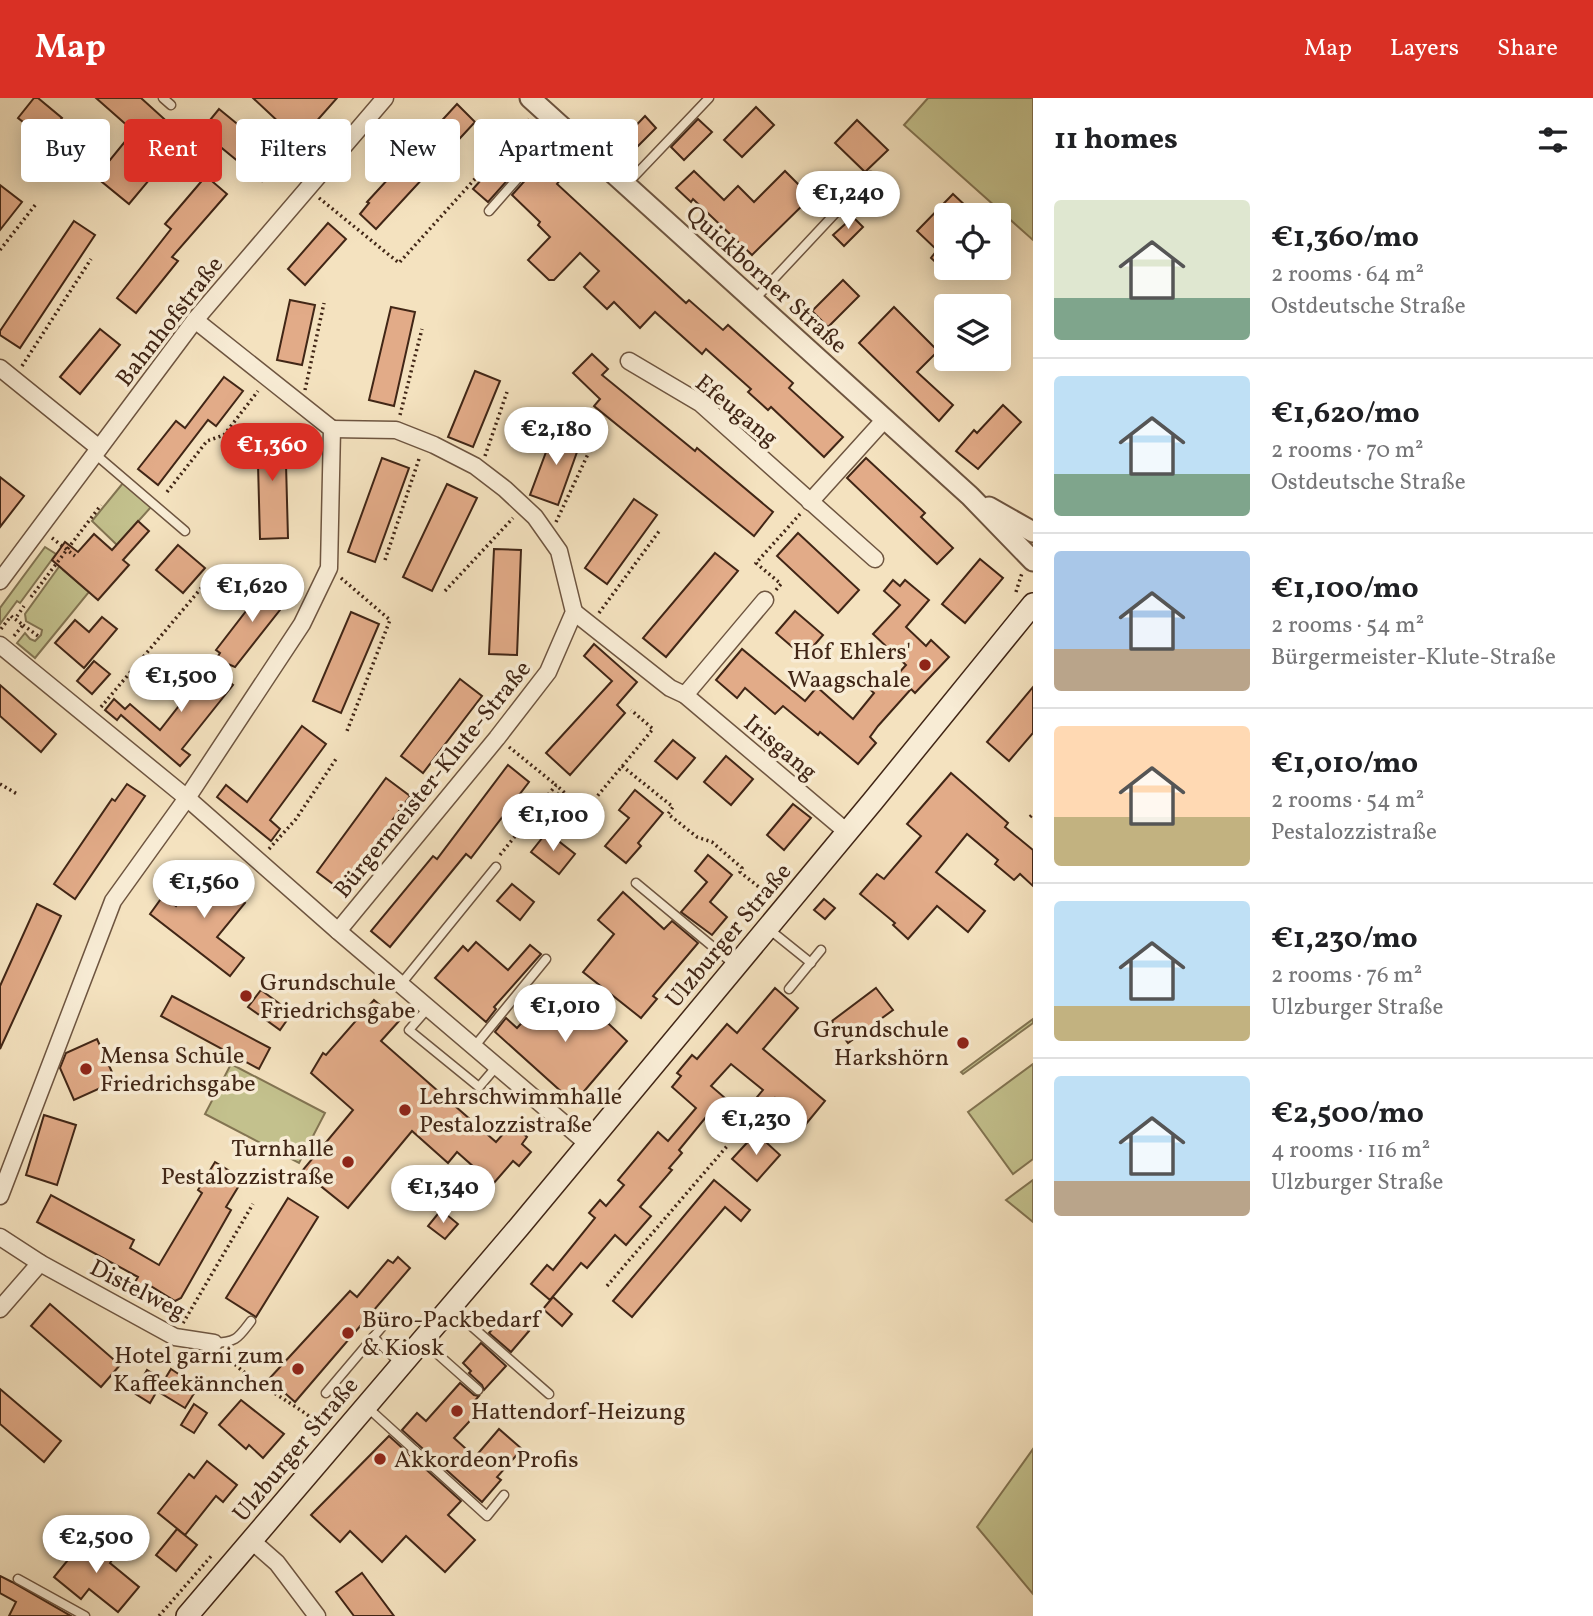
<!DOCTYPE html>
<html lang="en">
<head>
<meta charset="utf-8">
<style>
  :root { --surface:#fff; --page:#f6f6f6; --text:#202124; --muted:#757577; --line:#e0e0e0; --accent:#d93025 }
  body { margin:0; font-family:Vollkorn,serif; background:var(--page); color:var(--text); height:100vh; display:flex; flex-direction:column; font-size:26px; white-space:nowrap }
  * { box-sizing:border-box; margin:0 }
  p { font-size:23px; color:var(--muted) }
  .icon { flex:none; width:38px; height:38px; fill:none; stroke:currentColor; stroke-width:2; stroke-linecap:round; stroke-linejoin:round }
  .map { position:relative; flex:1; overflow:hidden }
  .sheet { display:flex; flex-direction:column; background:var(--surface); width:560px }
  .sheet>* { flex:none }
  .banner { position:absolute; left:21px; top:21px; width:665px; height:63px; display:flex; gap:14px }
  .fabs { position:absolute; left:934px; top:105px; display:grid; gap:14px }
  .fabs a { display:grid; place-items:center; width:77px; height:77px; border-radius:7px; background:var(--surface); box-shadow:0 4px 18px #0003; font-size:35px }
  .price { position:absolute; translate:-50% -60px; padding:0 16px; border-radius:24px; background:#fff; color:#222; font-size:23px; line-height:46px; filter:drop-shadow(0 2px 4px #0008) }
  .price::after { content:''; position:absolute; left:50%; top:42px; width:21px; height:16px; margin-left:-10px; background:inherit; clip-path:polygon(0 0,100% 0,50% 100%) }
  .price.active { background:var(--accent); color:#fff }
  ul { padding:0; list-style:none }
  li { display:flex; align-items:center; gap:21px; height:175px; padding:0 21px }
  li+li { border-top:2px solid var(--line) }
  li span { display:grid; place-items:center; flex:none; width:196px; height:140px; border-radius:7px; color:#555 }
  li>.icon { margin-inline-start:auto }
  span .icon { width:84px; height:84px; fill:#fffc; stroke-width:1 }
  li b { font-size:30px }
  h2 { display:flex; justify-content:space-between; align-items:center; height:84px; padding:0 21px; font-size:30px }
  .tag { padding:0 24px; border-radius:7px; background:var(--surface); box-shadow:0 4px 18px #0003; font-size:24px; line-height:63px }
  .tag.active { background:var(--accent); color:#fff }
  header { display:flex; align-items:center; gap:42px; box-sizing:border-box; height:98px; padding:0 35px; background:var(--accent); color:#fff }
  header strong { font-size:33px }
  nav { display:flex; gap:38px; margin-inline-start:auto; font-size:24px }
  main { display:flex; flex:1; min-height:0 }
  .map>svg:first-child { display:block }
</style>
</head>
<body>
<header>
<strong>Map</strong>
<nav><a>Map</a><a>Layers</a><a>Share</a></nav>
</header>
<main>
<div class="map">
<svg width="1033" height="1518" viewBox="0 0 1033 1518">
  <rect width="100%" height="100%" fill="#f4e2bf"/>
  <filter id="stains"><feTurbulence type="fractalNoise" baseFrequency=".00286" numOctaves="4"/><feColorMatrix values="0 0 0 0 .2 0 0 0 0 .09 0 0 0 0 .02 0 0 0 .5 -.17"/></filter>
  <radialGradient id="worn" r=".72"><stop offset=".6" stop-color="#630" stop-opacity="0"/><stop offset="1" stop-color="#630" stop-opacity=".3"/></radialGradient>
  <!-- green -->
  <g fill="#c3c18d" stroke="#827452" stroke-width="2">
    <path d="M928 0H1033V142L904 27Z"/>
    <path d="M123 385 151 409 117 447 92 423Z"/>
    <path d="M45 449 56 456 20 505 17 503 0 526V510Z"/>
    <path d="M66 459 63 472 89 494 35 560 17 545 25 535 30 541 35 543 41 537 42 532 26 523 25 516Z"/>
    <path d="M558 695 585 717 571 735 544 713Z"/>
    <path d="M1033 921V925L963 976 961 974Z"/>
    <path d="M231 966 325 1015 299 1065 205 1016Z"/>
    <path d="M1033 966V1061L1013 1076 968 1014Z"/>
    <path d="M1033 1082V1124L1006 1102Z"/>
    <path d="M1033 1351V1496L977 1429Z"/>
  </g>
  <!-- building -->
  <g fill="#e2ab88" stroke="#412616" stroke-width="2">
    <path d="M34 0H38L62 20 45 41 18 20Z"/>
    <path d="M96 0H141L172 28 138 71 150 81 129 106 96 79 132 35 129 32 130 30Z"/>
    <path d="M253 0H337L299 43Z"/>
    <path d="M457 6 475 24 376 131 360 116 369 105 367 104Z"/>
    <path d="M756 9 774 27 742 59 724 42Z"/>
    <path d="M219 11 280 61 262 83 201 33Z"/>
    <path d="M645 18 656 30 636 50 625 39Z"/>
    <path d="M698 21 712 34 684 62 671 49Z"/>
    <path d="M857 22 888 52 865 74 835 45Z"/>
    <path d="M512 47 527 60 488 104 473 91Z"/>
    <path d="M545 68 560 82 557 86 686 205 689 202 723 232 728 227 793 285 789 290 843 339 824 359 771 309 768 312 748 294 751 291 706 251 702 256 655 214 640 230 614 204 607 211 584 189 599 173 580 155 554 182H549L528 162 550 139 538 127 540 124 512 97 537 69 541 72Z"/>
    <path d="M694 73 724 102 738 88 754 104 785 73 811 99 752 157 693 101 691 104 676 90Z"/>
    <path d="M206 78 227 96 172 159 178 163 136 215 117 200 171 131 165 126Z"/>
    <path d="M0 87 22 104 0 132Z"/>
    <path d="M953 96 968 110 961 117H947V175L931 160 937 152 917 133Z"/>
    <path d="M853 119 863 129 844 148 833 137Z"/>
    <path d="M74 123 95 137 20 250 0 237V233Z"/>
    <path d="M328 125 346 141 305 187 288 171Z"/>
    <path d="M843 182 859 198 828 229 812 213Z"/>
    <path d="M290 202 315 207 302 267 277 262Z"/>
    <path d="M391 209 415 214 394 308 369 302Z"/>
    <path d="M894 209 938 253 917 274 953 307 939 323 859 245Z"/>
    <path d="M100 231 120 247 80 296 60 279Z"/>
    <path d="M592 256 608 271 602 277 695 353 697 350 773 414 754 438 594 308 600 301 573 275Z"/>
    <path d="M475 273 500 283 473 349 448 339Z"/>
    <path d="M224 279 243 293 216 328 208 322 158 387 138 371 176 323 185 330Z"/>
    <path d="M1003 307 1021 324 978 371 956 353 974 332 977 335Z"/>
    <path d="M257 329H285L288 440 260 441Z"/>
    <path d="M555 330 582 340 558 407 530 397Z"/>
    <path d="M382 360 409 370 375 464 348 454Z"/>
    <path d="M866 360 925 415 921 419 953 450 937 466 847 380Z"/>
    <path d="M0 379 24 398 0 429Z"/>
    <path d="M447 386 477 400 432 493 403 479Z"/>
    <path d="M634 401 657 417 607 486 585 470Z"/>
    <path d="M138 423 149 433 123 462 129 467 98 502 52 462 65 444 78 454 94 436 112 452Z"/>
    <path d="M798 435 859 492 838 515 777 458Z"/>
    <path d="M178 447 205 470 183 495 156 472Z"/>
    <path d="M494 451 521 452 517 557 489 556Z"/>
    <path d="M715 455 738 473 666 559 643 540Z"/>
    <path d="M980 461 1003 480 965 525 942 506Z"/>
    <path d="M270 482 291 498 235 569 216 561 220 555 216 552Z"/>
    <path d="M893 482 900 488 905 482 929 502 906 529 926 548 931 542 949 559 915 595 911 591 878 628 870 639 876 645 858 666 820 634 818 637 783 608 775 616 745 590 737 600 716 582 742 551 805 603 817 589 853 621 874 595 866 588 876 577 888 587 906 567 873 536 900 507 884 493Z"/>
    <path d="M795 513 823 537 804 559 776 535Z"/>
    <path d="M351 514 379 526 341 615 313 603Z"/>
    <path d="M102 519 117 531 84 570 55 545 75 522 89 534Z"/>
    <path d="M594 546 637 584 617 607 625 615 570 677 546 655 612 583 584 558Z"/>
    <path d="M94 563 110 576 92 596 77 583Z"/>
    <path d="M214 563 230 575 225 581 233 587 182 651 190 657 180 668 121 617 117 622 105 612 114 601 125 611 130 606 160 632Z"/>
    <path d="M460 581 482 598 423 675 401 658Z"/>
    <path d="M0 587 56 636 41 654 0 618Z"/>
    <path d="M1033 589V635L1009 663 987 644Z"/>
    <path d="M302 628 326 646 270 722 280 731 271 743 217 699 226 687 247 704Z"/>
    <path d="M673 642 695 660 677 681 655 663Z"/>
    <path d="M726 658 753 681 731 707 704 684Z"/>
    <path d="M508 667 529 684 471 760 466 756 390 849 371 833 433 758 437 761Z"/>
    <path d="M951 675 1008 725 1005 729 1033 752V788L1020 776 1014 782 995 766 998 762 967 736 936 774 985 813 968 834 937 808 908 841 893 827 895 825 860 796 877 776 884 781 921 738 907 726Z"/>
    <path d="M386 680 410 698 341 792 317 774Z"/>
    <path d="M127 686 145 698 75 801 54 786 112 701 115 703Z"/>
    <path d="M635 692 663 715 638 745 641 748 626 765 605 748 629 720 619 712Z"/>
    <path d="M793 706 811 720 784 752 767 737Z"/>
    <path d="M547 734 575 756 559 776 531 754Z"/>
    <path d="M708 757 732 777 710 804 727 819 712 837 681 814 707 784 695 773Z"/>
    <path d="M204 772 245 805 217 839 244 860 230 878 150 816 163 798 176 808Z"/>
    <path d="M512 786 534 804 520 822 497 803Z"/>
    <path d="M623 794 664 831 672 823 698 845 653 898 657 901 641 920 583 874 614 836 598 822Z"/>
    <path d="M824 801 835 810 825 821 814 812Z"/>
    <path d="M37 806 61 818 0 951V888Z"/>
    <path d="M476 844 508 872 530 847 541 856 494 909 496 911 486 924 435 880 463 848 468 853Z"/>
    <path d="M775 890 798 910 763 951 825 1003 806 1026 775 1000 748 1032 737 1023 763 992 731 966 711 988 732 1006 722 1018 716 1012 708 1021 706 1019 679 1052 682 1055 669 1070 672 1072 640 1109 651 1118 626 1147 615 1137 587 1170 581 1165 550 1202 531 1186 547 1167 553 1172 595 1120 589 1115 600 1102 606 1108 624 1087 618 1082 658 1034 668 1043 696 1010 672 989 681 978 677 975 692 957 697 961 727 926 737 935Z"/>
    <path d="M876 890 893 912 848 945 832 923Z"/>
    <path d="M261 892 292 915 280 932 248 909Z"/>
    <path d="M172 898 270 950 259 971 161 918Z"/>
    <path d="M546 898 564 915 579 898 627 943 574 1005 495 934 506 920 517 930Z"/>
    <path d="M374 902 399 923 381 943 496 1044 512 1026 527 1039 522 1046 531 1054 519 1068 513 1063 493 1086 457 1054 448 1065 412 1033 348 1110 302 1073 353 1012 311 975 323 955 326 957Z"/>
    <path d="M97 941 116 983 74 1002 60 970 66 955Z"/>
    <path d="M44 1017 76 1027 57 1087 26 1077Z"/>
    <path d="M756 1035 780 1057 757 1083 732 1061Z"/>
    <path d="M215 1064 243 1081 226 1109 231 1112 181 1200 175 1203 149 1187 146 1193 134 1186 138 1179 37 1124 51 1097 134 1142 130 1150 159 1167 202 1095 198 1092Z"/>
    <path d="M714 1082 750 1112 741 1123 725 1109 632 1219 613 1203Z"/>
    <path d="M288 1100 318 1119 256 1219 226 1200Z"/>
    <path d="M441 1112 458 1126 445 1141 428 1128Z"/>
    <path d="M398 1159 410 1170 295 1304 269 1281 350 1193 357 1199 388 1162 393 1165Z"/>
    <path d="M553 1199 572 1216 562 1228 543 1211Z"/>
    <path d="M50 1206 120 1267 101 1289 31 1228Z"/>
    <path d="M507 1214 529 1233 511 1254 489 1235Z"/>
    <path d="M481 1245 506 1268 484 1292 482 1287 469 1275 471 1273 463 1265Z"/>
    <path d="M171 1271 198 1289 185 1310 157 1293 150 1305 134 1295 147 1272 164 1283 160 1289Z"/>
    <path d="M460 1285 474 1297 479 1298 472 1306 479 1313 454 1340 475 1359 499 1331 522 1351 497 1379 501 1382 482 1404 402 1332 417 1315 426 1323Z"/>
    <path d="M0 1291 61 1343 44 1364 0 1326Z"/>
    <path d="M241 1302 284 1336 263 1360 249 1347 246 1351 219 1327Z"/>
    <path d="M194 1306 207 1315 194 1335 181 1327Z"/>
    <path d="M389 1338 461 1403 448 1417 475 1442 445 1474 406 1438 382 1464 350 1433 340 1444 311 1417Z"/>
    <path d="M207 1363 237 1387 223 1404 216 1398 185 1437 158 1415 189 1376 194 1380Z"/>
    <path d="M177 1431 197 1447 176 1473 156 1457Z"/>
    <path d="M89 1436 115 1458 110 1465 139 1489 118 1514 89 1491 81 1501 54 1479Z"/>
    <path d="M362 1475 394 1518H354L336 1494Z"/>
    <path d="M0 1478 12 1484 71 1518H9L16 1504 0 1495Z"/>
  </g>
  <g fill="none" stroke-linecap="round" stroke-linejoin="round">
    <!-- service casing -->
    <g stroke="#6e5540" stroke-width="11">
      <g id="service">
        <path d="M163 0 171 7"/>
        <path d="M627 86 709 0"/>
        <path d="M489 113 563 29"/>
        <path d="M755 201 870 78"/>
        <path d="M95 356 185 433"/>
        <path d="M636 785 736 868"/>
        <path d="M770 832 811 865"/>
        <path d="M401 886 496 769"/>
        <path d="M789 891 821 852"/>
        <path d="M428 910 409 932 479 989 497 968"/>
        <path d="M474 949 546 861"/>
        <path d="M452 1211 549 1296"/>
        <path d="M373 1239 401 1266"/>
        <path d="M424 1244 478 1292"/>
        <path d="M214 1245C237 1244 238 1240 251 1223"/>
        <path d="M326 1295 387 1223"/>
        <path d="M367 1309 487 1418 504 1397"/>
        <path d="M18 1481 85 1518"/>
      </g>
    </g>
    <!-- minor casing -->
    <g stroke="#6e5540" stroke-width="19">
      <g id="minor">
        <path d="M629 263 700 305 875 461"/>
        <path d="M0 270 99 350"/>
        <path d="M332 331 396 332 434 347 475 368 505 391 535 419 559 453 574 514 548 574 497 640 338 833"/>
        <path d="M810 404 885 321"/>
        <path d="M0 483 195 222 385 0"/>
        <path d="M574 514 670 590 685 597 847 734"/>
        <path d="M0 547 187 700 338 833 588 1046"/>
        <path d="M685 597 765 502"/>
        <path d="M0 1098 113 803 187 700 302 526 329 470 332 331 195 222"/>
        <path d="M0 1139 40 1165 175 1239 214 1245"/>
        <path d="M0 1211 40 1165"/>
        <path d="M252 1443 277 1465 317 1518"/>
      </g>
    </g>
    <!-- tertiary casing -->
    <g stroke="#6e5540" stroke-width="23">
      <g id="tertiary">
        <path d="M530 0 970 398 1033 463"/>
        <path d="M989 409 1033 434"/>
      </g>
    </g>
    <!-- secondary casing -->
    <g stroke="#412616" stroke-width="24">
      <path id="secondary" d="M187 1518 519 1129 873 703 1033 506"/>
    </g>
    <!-- path -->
    <g stroke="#412616" stroke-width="3.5" stroke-dasharray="2 3.5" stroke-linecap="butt">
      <path d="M319 100 399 165 529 21"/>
      <path d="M0 152 36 106"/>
      <path d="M22 268 91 161"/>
      <path d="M305 292 324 205"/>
      <path d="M400 317 422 231"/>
      <path d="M485 358 507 294"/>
      <path d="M167 394 207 343 224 337 258 293"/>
      <path d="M556 424 588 356"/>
      <path d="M52 440 75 458"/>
      <path d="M385 462 420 358"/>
      <path d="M341 480 390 522 347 633"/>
      <path d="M776 492 781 486 756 465 800 416"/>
      <path d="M445 493 513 420"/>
      <path d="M1016 494 1022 475"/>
      <path d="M31 499 101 407"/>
      <path d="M599 515 660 432"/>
      <path d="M23 527 38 538"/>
      <path d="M1 531 11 518 14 521"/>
      <path d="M14 538 23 527 15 521 24 508"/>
      <path d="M101 609 219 469"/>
      <path d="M509 649 556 687"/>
      <path d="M622 668 673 709 668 716 697 739 712 744 742 770 740 774 770 798"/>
      <path d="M0 686 17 696"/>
      <path d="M1030 719 1033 716"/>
      <path d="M269 751 296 721 336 661"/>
      <path d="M500 757 556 687 585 713 653 631 631 612"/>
      <path d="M607 1188 728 1047"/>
      <path d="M183 1225 253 1106"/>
      <path d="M223 1255C252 1286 291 1302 323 1329"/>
      <path d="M159 1518 213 1456"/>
    </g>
    <!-- service -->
    <use href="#service" stroke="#f8ecd5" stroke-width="8"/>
    <!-- minor -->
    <use href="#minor" stroke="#f8ecd5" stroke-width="16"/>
    <!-- tertiary -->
    <use href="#tertiary" stroke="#f8ecd5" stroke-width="19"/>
    <!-- secondary -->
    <use href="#secondary" stroke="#f8ecd5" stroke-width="21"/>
  </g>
  <!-- markers -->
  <g fill="#8f2418" stroke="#f8ecd5" stroke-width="2.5">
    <circle cx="925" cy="567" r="7"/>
    <circle cx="246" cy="898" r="7"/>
    <circle cx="963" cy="945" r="7"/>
    <circle cx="86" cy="971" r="7"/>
    <circle cx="405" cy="1012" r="7"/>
    <circle cx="348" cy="1064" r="7"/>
    <circle cx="348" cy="1235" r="7"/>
    <circle cx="298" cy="1271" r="7"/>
    <circle cx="457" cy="1313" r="7"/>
    <circle cx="380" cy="1361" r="7"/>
  </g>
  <g text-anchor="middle" stroke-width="7" stroke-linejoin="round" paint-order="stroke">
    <!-- street labels -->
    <g font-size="24" fill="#412616" stroke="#f8ecd5">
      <text transform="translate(767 181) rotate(42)" y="8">Quickborner Straße</text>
      <text transform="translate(169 223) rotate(-52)" y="8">Bahnhofstraße</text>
      <text transform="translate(737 312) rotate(39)" y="8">Efeugang</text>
      <text transform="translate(781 649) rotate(40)" y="8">Irisgang</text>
      <text transform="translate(432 681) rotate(-51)" y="8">Bürgermeister-Klute-Straße</text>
      <text transform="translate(728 837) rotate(-50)" y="8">Ulzburger Straße</text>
      <text transform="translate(138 1191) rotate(27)" y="8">Distelweg</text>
      <text transform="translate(295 1351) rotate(-50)" y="8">Ulzburger Straße</text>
    </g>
    <!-- poi labels -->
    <g font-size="24" fill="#412616" stroke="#f8ecd5" text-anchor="start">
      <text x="911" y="561" text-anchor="end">Hof Ehlers'<tspan x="911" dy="28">Waagschale</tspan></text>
      <text x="260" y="892">Grundschule<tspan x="260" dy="28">Friedrichsgabe</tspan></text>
      <text x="949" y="939" text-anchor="end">Grundschule<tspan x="949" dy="28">Harkshörn</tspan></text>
      <text x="100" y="965">Mensa Schule<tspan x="100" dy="28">Friedrichsgabe</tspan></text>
      <text x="419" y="1006">Lehrschwimmhalle<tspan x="419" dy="28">Pestalozzistraße</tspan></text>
      <text x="334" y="1058" text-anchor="end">Turnhalle<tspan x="334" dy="28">Pestalozzistraße</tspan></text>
      <text x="362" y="1229">Büro-Packbedarf<tspan x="362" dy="28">&amp; Kiosk</tspan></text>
      <text x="284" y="1265" text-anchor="end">Hotel garni zum<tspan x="284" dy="28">Kaffeekännchen</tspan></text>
      <text x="471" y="1321">Hattendorf-Heizung</text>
      <text x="394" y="1369">Akkordeon Profis</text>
    </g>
  </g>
  <rect width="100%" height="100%" filter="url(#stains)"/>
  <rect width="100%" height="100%" fill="url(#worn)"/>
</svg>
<div class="fabs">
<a><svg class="icon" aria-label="locate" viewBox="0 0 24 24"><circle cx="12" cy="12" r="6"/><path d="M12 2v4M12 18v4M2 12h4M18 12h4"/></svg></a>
<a><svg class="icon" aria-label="layers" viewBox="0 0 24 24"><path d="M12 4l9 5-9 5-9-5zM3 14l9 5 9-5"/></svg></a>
</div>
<b class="price" style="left:848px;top:133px">€1,240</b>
<b class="price" style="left:556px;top:369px">€2,180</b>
<b class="price active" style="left:272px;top:385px">€1,360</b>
<b class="price" style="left:252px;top:526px">€1,620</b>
<b class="price" style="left:181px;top:616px">€1,500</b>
<b class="price" style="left:553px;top:755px">€1,100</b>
<b class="price" style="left:204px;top:822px">€1,560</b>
<b class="price" style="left:565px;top:946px">€1,010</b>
<b class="price" style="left:756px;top:1059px">€1,230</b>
<b class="price" style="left:443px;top:1127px">€1,340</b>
<b class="price" style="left:96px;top:1477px">€2,500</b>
<div class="banner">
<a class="tag">Buy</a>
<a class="tag active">Rent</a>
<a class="tag">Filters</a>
<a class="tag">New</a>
<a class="tag">Apartment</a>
</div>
</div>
<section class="sheet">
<h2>11 homes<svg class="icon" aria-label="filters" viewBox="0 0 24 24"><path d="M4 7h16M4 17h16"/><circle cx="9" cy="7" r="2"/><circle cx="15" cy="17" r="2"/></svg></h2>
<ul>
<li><span style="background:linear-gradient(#dfe7d0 70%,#7fa58c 0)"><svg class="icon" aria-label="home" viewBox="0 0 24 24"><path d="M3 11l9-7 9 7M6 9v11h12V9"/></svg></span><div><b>€1,360/mo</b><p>2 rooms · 64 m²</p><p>Ostdeutsche Straße</p></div></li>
<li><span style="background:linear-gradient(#bfe0f5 70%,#7fa58c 0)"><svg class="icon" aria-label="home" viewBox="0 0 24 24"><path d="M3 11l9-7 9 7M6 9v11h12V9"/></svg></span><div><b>€1,620/mo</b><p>2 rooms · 70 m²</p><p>Ostdeutsche Straße</p></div></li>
<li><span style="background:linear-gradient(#a9c7e8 70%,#b9a48a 0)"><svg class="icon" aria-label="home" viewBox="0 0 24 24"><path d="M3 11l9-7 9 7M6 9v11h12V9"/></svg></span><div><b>€1,100/mo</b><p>2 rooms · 54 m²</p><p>Bürgermeister-Klute-Straße</p></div></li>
<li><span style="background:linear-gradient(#ffd9b3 65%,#c2b280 0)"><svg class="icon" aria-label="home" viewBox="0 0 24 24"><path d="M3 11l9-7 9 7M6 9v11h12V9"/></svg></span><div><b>€1,010/mo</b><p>2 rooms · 54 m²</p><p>Pestalozzistraße</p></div></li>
<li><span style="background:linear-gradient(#bfe0f5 75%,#c2b280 0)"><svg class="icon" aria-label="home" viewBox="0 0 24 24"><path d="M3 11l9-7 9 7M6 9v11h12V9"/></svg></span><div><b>€1,230/mo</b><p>2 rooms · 76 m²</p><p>Ulzburger Straße</p></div></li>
<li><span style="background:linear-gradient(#bfe0f5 75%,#b9a48a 0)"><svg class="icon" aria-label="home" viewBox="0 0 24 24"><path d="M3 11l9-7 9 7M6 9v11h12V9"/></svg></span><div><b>€2,500/mo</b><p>4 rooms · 116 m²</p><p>Ulzburger Straße</p></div></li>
</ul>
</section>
</main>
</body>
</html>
